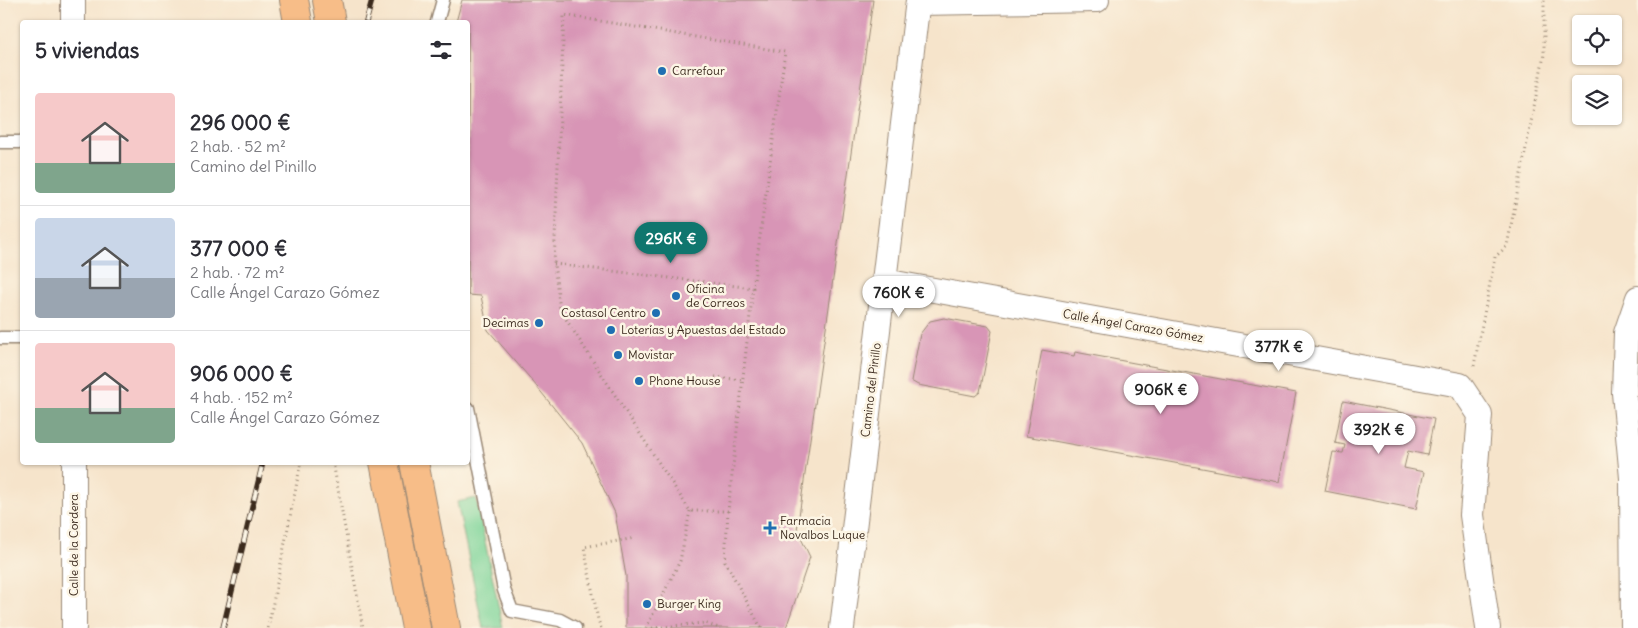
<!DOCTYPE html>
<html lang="es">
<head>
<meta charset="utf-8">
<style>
  :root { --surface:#fff; --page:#f2f2f3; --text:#2b2b33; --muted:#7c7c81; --line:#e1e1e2; --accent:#0f766e }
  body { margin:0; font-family:Delius,sans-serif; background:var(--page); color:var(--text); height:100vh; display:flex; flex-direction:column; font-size:19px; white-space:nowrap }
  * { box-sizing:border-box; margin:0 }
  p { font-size:16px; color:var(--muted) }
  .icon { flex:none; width:28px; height:28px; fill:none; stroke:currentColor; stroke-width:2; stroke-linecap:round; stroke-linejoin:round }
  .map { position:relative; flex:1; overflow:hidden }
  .details { position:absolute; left:20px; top:20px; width:450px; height:445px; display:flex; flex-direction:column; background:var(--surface); border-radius:5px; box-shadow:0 1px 4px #0004 }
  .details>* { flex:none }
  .tools { position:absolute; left:1572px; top:15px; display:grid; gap:10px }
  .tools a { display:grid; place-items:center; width:50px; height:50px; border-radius:5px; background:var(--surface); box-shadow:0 1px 4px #0004; font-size:25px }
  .price { position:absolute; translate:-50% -42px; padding:0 11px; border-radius:18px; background:#fff; color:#222; font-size:16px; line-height:32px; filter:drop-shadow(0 1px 2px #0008) }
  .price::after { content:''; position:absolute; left:50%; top:30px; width:15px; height:11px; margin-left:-8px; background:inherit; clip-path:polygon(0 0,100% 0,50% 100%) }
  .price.selected { background:var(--accent); color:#fff }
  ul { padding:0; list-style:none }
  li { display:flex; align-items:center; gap:15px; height:125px; padding:0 15px }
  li+li { border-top:1px solid var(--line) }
  li span { display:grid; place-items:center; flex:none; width:140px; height:100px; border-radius:5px; color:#555 }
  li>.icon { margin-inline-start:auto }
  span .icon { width:60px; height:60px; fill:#fffc; stroke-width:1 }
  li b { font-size:21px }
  h2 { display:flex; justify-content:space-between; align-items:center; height:60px; padding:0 15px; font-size:21px }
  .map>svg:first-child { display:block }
</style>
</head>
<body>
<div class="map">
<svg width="1638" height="628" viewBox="0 0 1638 628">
  <rect width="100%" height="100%" fill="#fcf5e5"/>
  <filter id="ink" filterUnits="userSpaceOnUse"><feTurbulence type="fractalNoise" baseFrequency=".02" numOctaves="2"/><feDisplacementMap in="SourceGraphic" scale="10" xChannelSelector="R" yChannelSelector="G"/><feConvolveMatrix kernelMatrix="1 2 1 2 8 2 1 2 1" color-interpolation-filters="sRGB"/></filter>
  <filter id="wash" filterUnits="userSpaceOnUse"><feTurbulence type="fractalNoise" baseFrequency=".0096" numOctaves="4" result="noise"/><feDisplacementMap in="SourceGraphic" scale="20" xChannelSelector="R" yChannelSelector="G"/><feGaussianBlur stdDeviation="1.12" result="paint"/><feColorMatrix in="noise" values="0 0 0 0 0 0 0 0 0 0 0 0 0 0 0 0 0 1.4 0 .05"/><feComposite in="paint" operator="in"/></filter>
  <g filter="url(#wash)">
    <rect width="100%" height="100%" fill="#f6e4cb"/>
    <!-- green -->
    <path fill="#7cd498" stroke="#5c7f5b" d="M476 498 503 628H483L457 502Z"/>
    <g id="blocks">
      <!-- building -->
      <g fill="#d895b6">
        <path d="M462 0H873L797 530 810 557 786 628H626V576L615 513 582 443 529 377 488 330 481 296 468 295V22H456Z"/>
        <path d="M944 318 988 326 992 331 980 392 975 396 918 385 911 381 920 334 930 321Z"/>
        <path d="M1042 350 1074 356 1075 352 1296 393 1279 482 1026 436Z"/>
        <path d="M1343 401 1434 419 1427 455 1408 451 1404 468 1424 472 1416 509 1325 491 1333 452 1343 453 1345 445 1335 443Z"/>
      </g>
    </g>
  </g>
  <g filter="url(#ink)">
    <use href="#blocks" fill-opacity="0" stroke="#988774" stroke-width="1"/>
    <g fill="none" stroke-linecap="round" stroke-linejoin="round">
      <!-- lane casing -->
      <g stroke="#988774" stroke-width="15">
        <g id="lane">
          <path d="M437 22 443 0"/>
          <path d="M0 142H22"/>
          <path d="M0 338H22"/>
          <path d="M468 408 504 590 512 611 560 620 575 628"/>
        </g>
      </g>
      <!-- street casing -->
      <g stroke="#988774" stroke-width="26">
        <g id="street">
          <path d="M73 0V22"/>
          <path d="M918 3 1097 0"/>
          <path d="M884 281 1460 385 1480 415 1472 515 1488 628"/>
          <path d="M74 462V628"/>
          <path d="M842 628 918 0"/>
          <path d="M1633 628 1632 478 1624 393 1626 333 1638 298"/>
        </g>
      </g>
      <!-- primary casing -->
      <g stroke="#988774" stroke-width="30">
        <g id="primary">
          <path d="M294 0 298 22"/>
          <path d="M327 0 331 22"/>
          <path d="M384 462 416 628"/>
          <path d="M414 462 446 628"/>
        </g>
      </g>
      <!-- path -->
      <g stroke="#988774" stroke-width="3" stroke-dasharray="1 4" stroke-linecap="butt">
        <path d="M554 264 753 288 728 511H690L560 310 554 264 564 15 785 52 753 288"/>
        <path d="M1474 366 1495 257 1507 246 1544 55V0"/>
        <path d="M715 377 743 380"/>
        <path d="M333 462 363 628"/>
        <path d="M728 511 725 561 761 628"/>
        <path d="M268 628 301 462"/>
        <path d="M601 628 598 620 584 547 635 538"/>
        <path d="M646 628 680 561 690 511"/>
        <path d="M652 628 704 623 719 628"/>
      </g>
      <!-- lane -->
      <use href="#lane" stroke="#fff" stroke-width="12"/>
      <!-- street -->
      <use href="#street" stroke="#fff" stroke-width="24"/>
      <!-- primary -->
      <use href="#primary" stroke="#f7bd88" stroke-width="28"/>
      <!-- rail casing -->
      <g stroke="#3b2a1e" stroke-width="5.5">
        <g id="rail">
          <path d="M366 22 372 0"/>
          <path d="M223 628 263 462"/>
        </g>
      </g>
      <!-- rail -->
      <use href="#rail" stroke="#fcf5e5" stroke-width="4" stroke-dasharray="11" stroke-linecap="butt"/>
    </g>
  </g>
  <!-- markers -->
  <g fill="#1f6fb2" stroke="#fcf5e5" stroke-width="2">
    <circle cx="662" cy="71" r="5"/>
    <circle cx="676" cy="296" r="5"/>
    <circle cx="656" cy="313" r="5"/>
    <circle cx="539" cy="323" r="5"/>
    <circle cx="611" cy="330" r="5"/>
    <circle cx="618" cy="355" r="5"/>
    <circle cx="639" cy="381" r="5"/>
    <path d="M767.5 520.5h5v5h5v5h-5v5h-5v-5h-5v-5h5z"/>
    <circle cx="647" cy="604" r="5"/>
  </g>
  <g text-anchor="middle" stroke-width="5" stroke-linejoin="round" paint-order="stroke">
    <!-- poi labels -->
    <g font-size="12" fill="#3b2a1e" stroke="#fcf5e5" text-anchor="start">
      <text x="672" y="75">Carrefour</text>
      <text x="686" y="293">Oficina<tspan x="686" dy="14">de Correos</tspan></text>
      <text x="646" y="317" text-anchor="end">Costasol Centro</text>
      <text x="529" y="327" text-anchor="end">Decimas</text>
      <text x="621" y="334">Loterías y Apuestas del Estado</text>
      <text x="628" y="359">Movistar</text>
      <text x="649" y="385">Phone House</text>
      <text x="780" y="525">Farmacia<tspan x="780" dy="14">Novalbos Luque</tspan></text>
      <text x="657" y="608">Burger King</text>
    </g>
    <!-- street labels -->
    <g font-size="12" fill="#3b2a1e" stroke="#fcf5e5">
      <text transform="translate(1133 326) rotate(10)" y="4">Calle Ángel Carazo Gómez</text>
      <text transform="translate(871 390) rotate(-83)" y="4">Camino del Pinillo</text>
      <text transform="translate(74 545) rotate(-90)" y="4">Calle de la Cordera</text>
    </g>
  </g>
</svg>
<div class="tools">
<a><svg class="icon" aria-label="locate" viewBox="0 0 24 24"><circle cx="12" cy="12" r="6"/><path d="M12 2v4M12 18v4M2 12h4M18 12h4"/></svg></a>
<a><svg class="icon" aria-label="layers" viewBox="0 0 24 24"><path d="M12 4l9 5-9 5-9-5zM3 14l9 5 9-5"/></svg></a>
</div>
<b class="price selected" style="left:671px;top:264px">296K €</b>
<b class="price" style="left:899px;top:318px">760K €</b>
<b class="price" style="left:1279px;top:372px">377K €</b>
<b class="price" style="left:1161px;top:415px">906K €</b>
<b class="price" style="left:1379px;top:455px">392K €</b>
<section class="details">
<h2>5 viviendas<svg class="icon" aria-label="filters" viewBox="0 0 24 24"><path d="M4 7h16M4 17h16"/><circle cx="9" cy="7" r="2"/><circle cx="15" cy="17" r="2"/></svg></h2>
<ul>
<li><span style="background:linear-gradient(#f6c9c9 70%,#7fa58c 0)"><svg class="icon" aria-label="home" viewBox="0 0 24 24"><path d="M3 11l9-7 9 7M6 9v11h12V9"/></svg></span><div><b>296 000 €</b><p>2 hab. · 52 m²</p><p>Camino del Pinillo</p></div></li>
<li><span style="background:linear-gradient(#c9d6e8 60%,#9aa5b1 0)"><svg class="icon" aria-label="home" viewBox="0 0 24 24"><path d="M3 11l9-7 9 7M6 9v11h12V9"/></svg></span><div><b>377 000 €</b><p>2 hab. · 72 m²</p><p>Calle Ángel Carazo Gómez</p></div></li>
<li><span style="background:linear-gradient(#f6c9c9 65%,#7fa58c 0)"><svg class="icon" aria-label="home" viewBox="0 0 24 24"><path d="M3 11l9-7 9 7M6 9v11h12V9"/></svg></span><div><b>906 000 €</b><p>4 hab. · 152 m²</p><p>Calle Ángel Carazo Gómez</p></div></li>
</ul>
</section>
</div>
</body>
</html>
